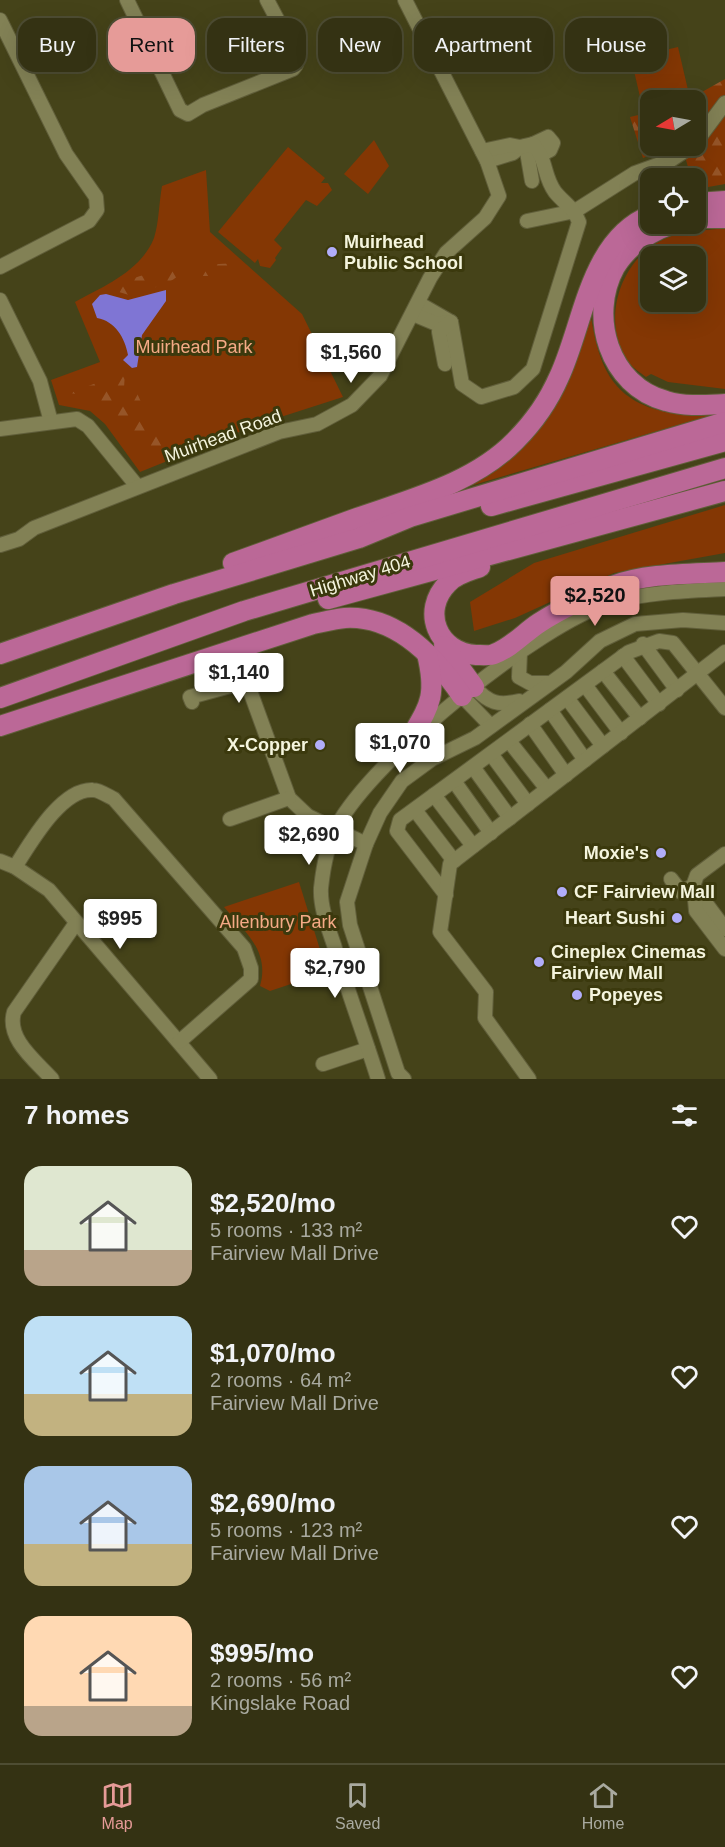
<!DOCTYPE html>
<html lang="en">
<head>
<meta charset="utf-8">
<style>
  :root { --surface:#343213; --page:#3f3e21; --text:#f1f3f6; --muted:#a9aaa0; --line:#4e4d33; --accent:#e69b98 }
  body { margin:0; font-family:Arial,sans-serif; background:var(--page); color:var(--text); height:100vh; display:flex; flex-direction:column; font-size:22px; white-space:nowrap }
  * { box-sizing:border-box; margin:0 }
  p { font-size:20px; color:var(--muted) }
  .icon { flex:none; width:33px; height:33px; fill:none; stroke:currentColor; stroke-width:2; stroke-linecap:round; stroke-linejoin:round }
  .map { position:relative; height:1079px; overflow:hidden }
  .panel { display:flex; flex-direction:column; background:var(--surface); flex:1 }
  .panel>* { flex:none }
  .hud { position:absolute; left:18px; top:18px; width:690px; height:54px; display:flex; gap:12px }
  .needle { width:39px; rotate:260deg }
  .buttons { position:absolute; left:640px; top:90px; display:grid; gap:12px }
  .buttons a { display:grid; place-items:center; width:66px; height:66px; border-radius:12px; background:var(--surface); box-shadow:0 6px 24px #0002,0 0 0 2px var(--line); font-size:30px }
  .price { position:absolute; translate:-50% -51px; padding:0 14px; border-radius:6px; background:#fff; color:#222; font-size:20px; line-height:39px; filter:drop-shadow(0 2px 3px #0008) }
  .price::after { content:''; position:absolute; left:50%; top:36px; width:18px; height:14px; margin-left:-9px; background:inherit; clip-path:polygon(0 0,100% 0,50% 100%) }
  .price.on { background:var(--accent); color:#111 }
  ul { padding:0; list-style:none }
  li { display:flex; align-items:center; gap:18px; height:150px; padding:0 24px }
  li span { display:grid; place-items:center; flex:none; width:168px; height:120px; border-radius:18px; color:#555 }
  li>.icon { margin-inline-start:auto }
  span .icon { width:72px; height:72px; fill:#fffc; stroke-width:1 }
  li b { font-size:26px }
  h2 { display:flex; justify-content:space-between; align-items:center; height:72px; padding:0 24px; font-size:26px }
  .pill { padding:0 21px; border-radius:18px; background:var(--surface); box-shadow:0 6px 24px #0002,0 0 0 2px var(--line); font-size:21px; line-height:54px }
  .pill.on { background:var(--accent); color:#111 }
  .tab-bar { display:flex; justify-content:space-around; align-items:center; height:84px; border-top:2px solid var(--line); background:var(--surface); font-size:16px; color:var(--muted) }
  .tab-bar a { display:grid; justify-items:center; gap:3px }
  .tab-bar .on { color:var(--accent) }
  .map>svg:first-child { display:block }
</style>
</head>
<body>
<div class="map">
<svg width="725" height="1079" viewBox="0 0 725 1079">
  <defs>
    <pattern id="forest-firs" width="22" height="20" patternUnits="userSpaceOnUse" patternTransform="scale(1.5)"><rect width="22" height="20" fill="#843704"/><path d="M5 1l3.5 6h-7zM16 11l3.5 6h-7z" fill="#965528"/></pattern>
  </defs>
  <rect width="100%" height="100%" fill="#454319"/>
  <!-- green -->
  <g fill="#843704" fill-rule="evenodd">
    <path d="M678 47 688 90 641 101 631 58Z"/>
    <path d="M374 140 389 166 368 194 344 174Z"/>
    <path d="M288 147 325 178 321 183H328L332 190 317 206 306 200 274 240 282 248 275 258 276 260 270 268 260 266 258 259 255 263 218 232Z"/>
    <path d="M206 170 210 232 302 314 343 397 259 424 140 472 105 424 90 411 59 405 51 380 100 362 75 302C104 286 141 271 154 238 159 222 159 202 162 186Z"/>
    <path d="M725 228V389L668 382 651 374 646 377C641 373 633 368 629 363 600 323 619 261 662 240 681 230 704 231 725 228ZM651 256H696V302H651Z"/>
    <path d="M589 305C597 354 604 395 658 410 676 415 700 412 719 413L456 490 504 458Z"/>
    <path d="M725 505V553L614 573 515 618 474 631 470 602 534 563Z"/>
    <path d="M299 882 327 972 270 991 260 986C270 951 245 932 224 907Z"/>
  </g>
  <!-- forest -->
  <g fill="url(#forest-firs)">
    <path d="M725 79V184L708 187 688 167 682 146H696V103L701 101 702 92Z"/>
    <path d="M651 112V146H671L643 158 630 117Z"/>
    <path d="M240 263 214 276H178C165 287 145 289 129 295L109 289C147 268 197 265 240 263Z"/>
    <path d="M125 372 124 388 135 389 162 447 148 450 97 398 70 393Z"/>
  </g>
  <!-- water -->
  <path fill="#7f75d4" d="M166 290V301L142 335 137 367 132 368 123 360 128 355C125 338 115 321 97 318L92 304 100 295 106 294 128 300Z"/>
  <g fill="none" stroke-linecap="round" stroke-linejoin="round">
    <!-- minor casing -->
    <g stroke="#605e3a" stroke-width="16">
      <g id="minor">
        <path d="M127 0 180 110 188 114 203 105 293 69 296 65 295 53 267 0"/>
        <path d="M0 20 66 154 96 197 97 210 89 221 0 267"/>
        <path d="M696 142 725 103"/>
        <path d="M533 144 548 137 553 143 550 150 542 154"/>
        <path d="M526 146 532 181"/>
        <path d="M487 161 513 153 520 147"/>
        <path d="M527 221 575 211 635 173 671 160 692 146"/>
        <path d="M0 300 40 381 51 422"/>
        <path d="M418 303 451 322 462 384 481 397 514 387 533 369 579 222C574 208 564 203 555 192 543 176 547 159 533 144L520 147 510 145 482 151"/>
        <path d="M413 314 437 324 449 322"/>
        <path d="M445 364 439 332 451 322"/>
        <path d="M0 429 77 419 88 426 137 486"/>
        <path d="M0 545 19 539 34 528 279 432 317 424 352 405 380 376 430 278 446 253 485 218 499 196 487 161 405 0"/>
        <path d="M643 644 677 690"/>
        <path d="M520 652 519 677 530 683H550"/>
        <path d="M623 656 659 704"/>
        <path d="M603 671 640 718"/>
        <path d="M585 685 621 733"/>
        <path d="M474 687C489 703 498 706 519 701"/>
        <path d="M462 696 491 726"/>
        <path d="M567 698 603 746"/>
        <path d="M192 702 190 697 234 685 245 677 289 798 308 816 366 844"/>
        <path d="M550 710 585 760"/>
        <path d="M530 724 566 775"/>
        <path d="M509 741 547 789"/>
        <path d="M491 754 528 804"/>
        <path d="M473 767 510 818"/>
        <path d="M454 781 491 833"/>
        <path d="M434 795 473 846"/>
        <path d="M415 810 454 861"/>
        <path d="M230 819 289 798"/>
        <path d="M725 854 697 875 693 886 725 929"/>
        <path d="M0 861 15 867 49 890 210 1079"/>
        <path d="M15 867C30 844 61 788 93 790 99 790 108 796 114 799L244 948 251 968V979L179 1042"/>
        <path d="M671 879 681 892 693 886"/>
        <path d="M694 888 696 911 725 949"/>
        <path d="M446 895 397 831 400 820 629 652 659 641 673 643 725 708"/>
        <path d="M323 1064 368 1049"/>
        <path d="M52 1079C36 1061 6 1039 14 1012L76 923"/>
        <path d="M378 1079C364 1034 347 990 334 945 328 927 320 907 321 888 323 869 328 843 337 826 374 758 538 624 612 602 650 592 687 591 725 589"/>
        <path d="M404 1079 398 1073 350 925 347 902 366 844 380 813 402 781 432 759 475 738 566 672 600 641 635 624 683 620 725 623"/>
        <path d="M529 1079 485 1018 486 992 440 932 450 864 725 652"/>
      </g>
    </g>
    <!-- highway casing -->
    <g stroke="#605e3a" stroke-width="22">
      <g id="highway">
        <path d="M696 203 725 201"/>
        <path d="M696 218H725"/>
        <path d="M672 224C649 232 628 246 615 267 588 316 609 386 666 401 686 407 705 405 725 404"/>
        <path d="M491 506 725 441"/>
        <path d="M233 563C274 548 315 533 357 518 411 499 474 483 515 441 533 423 549 400 559 377 584 324 589 240 651 215"/>
        <path d="M480 567C469 571 456 574 448 583 420 611 438 653 476 655 481 655 490 656 494 654 511 648 525 632 539 623 562 608 587 597 612 586 646 573 689 574 725 572"/>
        <path d="M328 599 725 491"/>
        <path d="M444 646 474 687"/>
        <path d="M0 654 174 594 359 538 410 517 725 422"/>
        <path d="M0 698 244 611 725 468"/>
        <path d="M0 726 313 624C323 622 335 619 345 618 396 615 436 658 462 696"/>
        <path d="M406 746C428 707 438 700 427 654"/>
      </g>
    </g>
    <!-- minor -->
    <use href="#minor" stroke="#828155" stroke-width="14"/>
    <!-- highway -->
    <use href="#highway" stroke="#bb6897" stroke-width="20"/>
  </g>
  <!-- markers -->
  <g fill="#b1adfa" stroke="#3b390d" stroke-width="2">
    <circle cx="332" cy="252" r="6"/>
    <circle cx="320" cy="745" r="6"/>
    <circle cx="661" cy="853" r="6"/>
    <circle cx="562" cy="892" r="6"/>
    <circle cx="677" cy="918" r="6"/>
    <circle cx="539" cy="962" r="6"/>
    <circle cx="577" cy="995" r="6"/>
  </g>
  <g text-anchor="middle" stroke-width="6" stroke-linejoin="round" paint-order="stroke">
    <!-- poi labels -->
    <g font-size="18" font-weight="bold" fill="#f5f5de" stroke="#3b390d" text-anchor="start">
      <text x="344" y="248">Muirhead<tspan x="344" dy="21">Public School</tspan></text>
      <text x="308" y="751" text-anchor="end">X-Copper</text>
      <text x="649" y="859" text-anchor="end">Moxie's</text>
      <text x="574" y="898">CF Fairview Mall</text>
      <text x="665" y="924" text-anchor="end">Heart Sushi</text>
      <text x="551" y="958">Cineplex Cinemas<tspan x="551" dy="21">Fairview Mall</tspan></text>
      <text x="589" y="1001">Popeyes</text>
    </g>
    <!-- park labels -->
    <g font-size="18" fill="#f5aa86" stroke="#3b390d">
      <text x="194" y="353">Muirhead Park</text>
      <text x="278" y="928">Allenbury Park</text>
    </g>
    <!-- street labels -->
    <g font-size="18" fill="#f5f5de" stroke="#3b390d">
      <text transform="translate(223 436) rotate(-20)" y="6">Muirhead Road</text>
      <text transform="translate(360 576) rotate(-17)" y="6">Highway 404</text>
    </g>
  </g>
</svg>
<div class="buttons">
<a><svg class="needle" viewBox="-14 -14 28 28"><path d="M0-13l5 13h-10z" fill="#e53935"/><path d="M0 13l5-13h-10z" fill="#a9aaa0"/></svg></a>
<a><svg class="icon" aria-label="locate" viewBox="0 0 24 24"><circle cx="12" cy="12" r="6"/><path d="M12 2v4M12 18v4M2 12h4M18 12h4"/></svg></a>
<a><svg class="icon" aria-label="layers" viewBox="0 0 24 24"><path d="M12 4l9 5-9 5-9-5zM3 14l9 5 9-5"/></svg></a>
</div>
<b class="price" style="left:351px;top:384px">$1,560</b>
<b class="price on" style="left:595px;top:627px">$2,520</b>
<b class="price" style="left:239px;top:704px">$1,140</b>
<b class="price" style="left:400px;top:774px">$1,070</b>
<b class="price" style="left:309px;top:866px">$2,690</b>
<b class="price" style="left:120px;top:950px">$995</b>
<b class="price" style="left:335px;top:999px">$2,790</b>
<div class="hud">
<a class="pill">Buy</a>
<a class="pill on">Rent</a>
<a class="pill">Filters</a>
<a class="pill">New</a>
<a class="pill">Apartment</a>
<a class="pill">House</a>
</div>
</div>
<section class="panel">
<h2>7 homes<svg class="icon" aria-label="filters" viewBox="0 0 24 24"><path d="M4 7h16M4 17h16"/><circle cx="9" cy="7" r="2"/><circle cx="15" cy="17" r="2"/></svg></h2>
<ul>
<li><span style="background:linear-gradient(#dfe7d0 70%,#b9a48a 0)"><svg class="icon" aria-label="home" viewBox="0 0 24 24"><path d="M3 11l9-7 9 7M6 9v11h12V9"/></svg></span><div><b>$2,520/mo</b><p>5 rooms · 133 m²</p><p>Fairview Mall Drive</p></div><svg class="icon" aria-label="heart" viewBox="0 0 24 24"><path d="M12 20l-8-8c-3-5 5-10 8-4 3-6 11-1 8 4z"/></svg></li>
<li><span style="background:linear-gradient(#bfe0f5 65%,#c2b280 0)"><svg class="icon" aria-label="home" viewBox="0 0 24 24"><path d="M3 11l9-7 9 7M6 9v11h12V9"/></svg></span><div><b>$1,070/mo</b><p>2 rooms · 64 m²</p><p>Fairview Mall Drive</p></div><svg class="icon" aria-label="heart" viewBox="0 0 24 24"><path d="M12 20l-8-8c-3-5 5-10 8-4 3-6 11-1 8 4z"/></svg></li>
<li><span style="background:linear-gradient(#a9c7e8 65%,#c2b280 0)"><svg class="icon" aria-label="home" viewBox="0 0 24 24"><path d="M3 11l9-7 9 7M6 9v11h12V9"/></svg></span><div><b>$2,690/mo</b><p>5 rooms · 123 m²</p><p>Fairview Mall Drive</p></div><svg class="icon" aria-label="heart" viewBox="0 0 24 24"><path d="M12 20l-8-8c-3-5 5-10 8-4 3-6 11-1 8 4z"/></svg></li>
<li><span style="background:linear-gradient(#ffd9b3 75%,#b9a48a 0)"><svg class="icon" aria-label="home" viewBox="0 0 24 24"><path d="M3 11l9-7 9 7M6 9v11h12V9"/></svg></span><div><b>$995/mo</b><p>2 rooms · 56 m²</p><p>Kingslake Road</p></div><svg class="icon" aria-label="heart" viewBox="0 0 24 24"><path d="M12 20l-8-8c-3-5 5-10 8-4 3-6 11-1 8 4z"/></svg></li>
</ul>
</section>
<nav class="tab-bar">
<a class="on"><svg class="icon" aria-label="map" viewBox="0 0 24 24"><path d="M3 6l6-2 6 2 6-2v14l-6 2-6-2-6 2zM9 4v14M15 6v14"/></svg>Map</a>
<a><svg class="icon" aria-label="saved" viewBox="0 0 24 24"><path d="M7 4h10v16l-5-4-5 4z"/></svg>Saved</a>
<a><svg class="icon" aria-label="home" viewBox="0 0 24 24"><path d="M3 11l9-7 9 7M6 9v11h12V9"/></svg>Home</a>
</nav>
</body>
</html>
